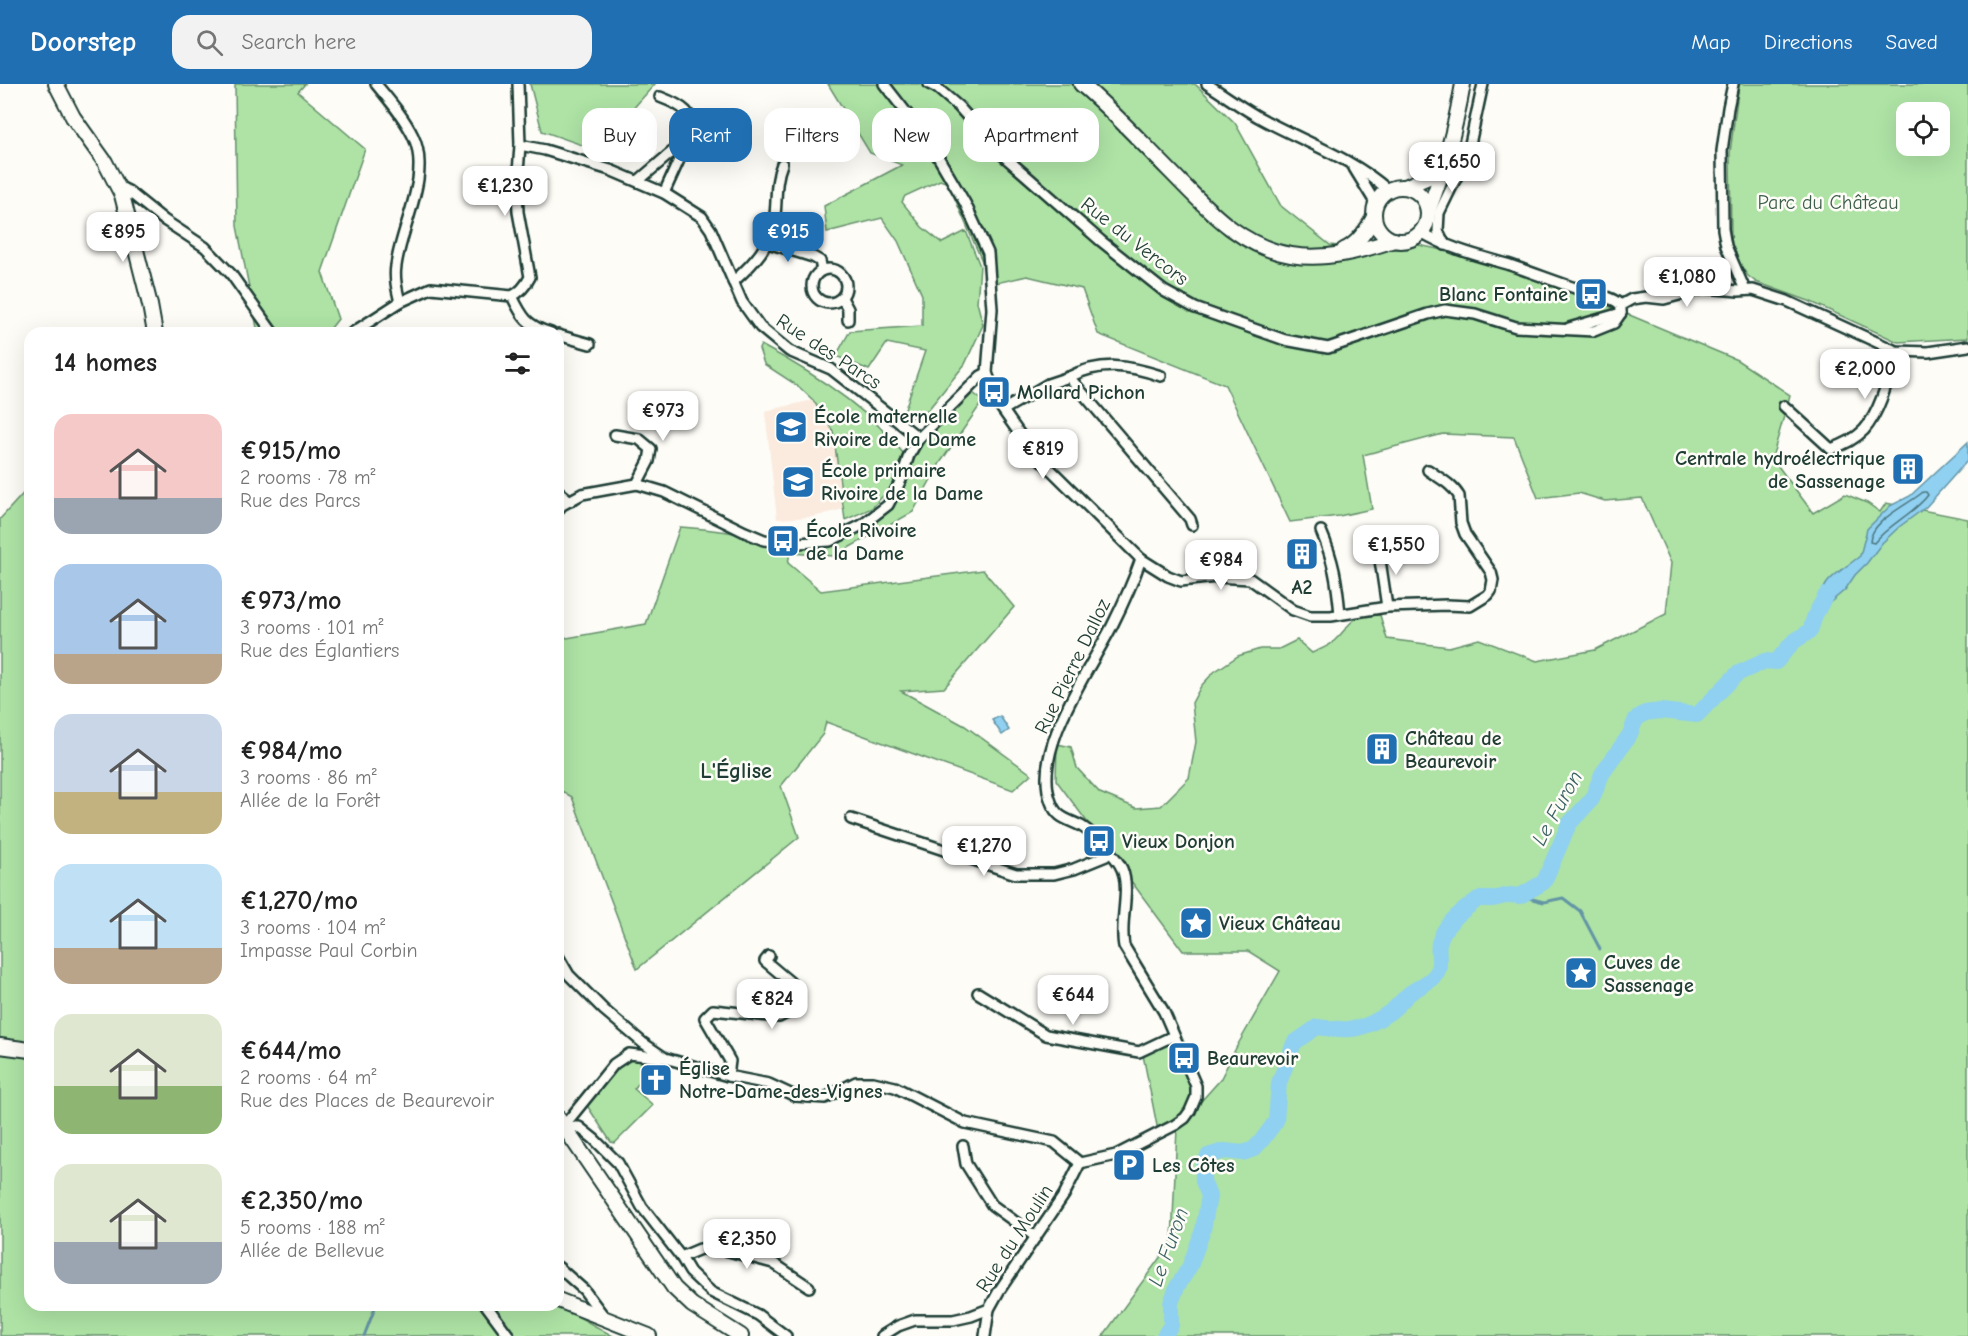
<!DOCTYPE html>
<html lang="en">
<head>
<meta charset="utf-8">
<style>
  :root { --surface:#fff; --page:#f2f2f2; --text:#222; --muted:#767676; --accent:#1f6fb2 }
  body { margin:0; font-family:"Comic Neue",sans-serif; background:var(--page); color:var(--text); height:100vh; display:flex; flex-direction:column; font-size:22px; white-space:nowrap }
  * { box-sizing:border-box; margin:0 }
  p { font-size:20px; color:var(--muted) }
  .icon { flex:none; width:33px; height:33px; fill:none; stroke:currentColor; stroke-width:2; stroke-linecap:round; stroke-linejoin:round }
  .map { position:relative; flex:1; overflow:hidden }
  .panel { position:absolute; left:24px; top:243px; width:540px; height:984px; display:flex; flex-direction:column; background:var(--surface); border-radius:18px; box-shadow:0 6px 24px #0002 }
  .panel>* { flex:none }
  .banner { position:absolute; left:582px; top:24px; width:570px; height:54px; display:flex; gap:12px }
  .fabs { position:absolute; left:1896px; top:18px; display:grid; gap:12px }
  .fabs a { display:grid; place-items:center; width:54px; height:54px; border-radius:12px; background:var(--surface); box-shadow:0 6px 24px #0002; font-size:30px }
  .price { position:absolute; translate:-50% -51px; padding:0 14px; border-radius:12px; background:#fff; color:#222; font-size:20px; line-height:39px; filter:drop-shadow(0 2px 3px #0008) }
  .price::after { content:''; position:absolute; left:50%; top:36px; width:18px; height:14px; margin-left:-9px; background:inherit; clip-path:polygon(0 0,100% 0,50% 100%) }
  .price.current { background:var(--accent); color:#fff }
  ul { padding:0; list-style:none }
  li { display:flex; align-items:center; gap:18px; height:150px; padding:0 30px }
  li span { display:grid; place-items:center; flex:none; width:168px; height:120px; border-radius:18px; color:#555 }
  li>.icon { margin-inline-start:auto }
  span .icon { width:72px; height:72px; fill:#fffc; stroke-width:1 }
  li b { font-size:26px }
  h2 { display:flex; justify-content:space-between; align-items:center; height:72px; padding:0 30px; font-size:26px }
  .pill { padding:0 21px; border-radius:18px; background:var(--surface); box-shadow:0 6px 24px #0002; font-size:21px; line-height:54px }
  .pill.current { background:var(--accent); color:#fff }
  header { display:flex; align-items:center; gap:36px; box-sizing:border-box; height:84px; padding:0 30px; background:var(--accent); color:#fff }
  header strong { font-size:28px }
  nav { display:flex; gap:33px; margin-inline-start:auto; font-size:21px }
  .search { width:420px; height:54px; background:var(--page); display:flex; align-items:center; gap:15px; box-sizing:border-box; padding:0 21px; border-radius:18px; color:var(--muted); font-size:22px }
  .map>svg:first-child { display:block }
</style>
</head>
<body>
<header>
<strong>Doorstep</strong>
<div class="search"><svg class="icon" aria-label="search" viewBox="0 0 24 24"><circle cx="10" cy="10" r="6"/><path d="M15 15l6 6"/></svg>Search here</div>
<nav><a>Map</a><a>Directions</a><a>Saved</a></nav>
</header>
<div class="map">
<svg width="1968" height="1252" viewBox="0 0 1968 1252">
  <rect width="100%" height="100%" fill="#fdfcf7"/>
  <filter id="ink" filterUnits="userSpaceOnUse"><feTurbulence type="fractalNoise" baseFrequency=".0167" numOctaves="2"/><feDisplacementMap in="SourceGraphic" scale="12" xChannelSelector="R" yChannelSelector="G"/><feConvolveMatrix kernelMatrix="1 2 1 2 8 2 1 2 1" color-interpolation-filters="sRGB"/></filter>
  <g filter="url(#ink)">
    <!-- built -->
    <path fill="#fbebde" d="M813 316 838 337 855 422 813 433 777 435 765 327Z"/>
    <!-- green -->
    <g fill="#aee3a5" stroke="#66906c" stroke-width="1.5" fill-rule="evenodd">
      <path d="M235 0H305L298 8 365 65 322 188 338 235 327 249H258L237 142Z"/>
      <path d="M530 0H655L596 66 542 47Z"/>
      <path d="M828 0H1195L1235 39 1281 122 1330 161 1380 167 1419 161 1470 172 1608 222 1737 276 1790 311 1772 374 1813 429 1845 410 1867 419 1880 428 1886 419 1968 435V1252H1103L1172 1157 1177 1044 1220 996 1237 962 1280 887 1248 867H1183L1056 696 1057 660 1071 663 1077 684 1100 709 1136 724 1161 722 1189 694 1196 658 1192 619 1201 602 1214 588 1238 572 1260 565H1279L1297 556 1312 569C1318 566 1328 563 1333 558 1354 539 1347 531 1380 531L1387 555 1449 563 1479 555 1537 577 1595 566 1666 530 1671 479 1642 414 1605 417 1579 409 1538 414 1514 353 1443 350 1363 371 1372 425 1339 432 1290 438 1225 301 1098 250 1082 205 1027 192 992 200 948 99 940 96 905 112 902 118 922 143 942 159 966 147 980 182 977 218 983 241 965 280 919 337 904 328 925 267 887 259 869 286 836 272 850 247 922 242V211L898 157 882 134 827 148 824 122 902 81 870 69Z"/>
      <path d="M1739 0H1968V254L1898 258 1809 217 1756 198 1748 192 1735 174 1731 156 1730 69ZM1906 28H1940V62H1906Z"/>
      <path d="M761 261C810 287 869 325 903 369L891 403 872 424 845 436 833 347 813 316 798 302 764 280 759 265Z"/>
      <path d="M973 309 983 317 940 379 913 428 834 472 790 469 788 479 821 507 983 486 1014 523 944 604 901 607 965 642 1031 690 1013 706 826 638 823 650 781 702 799 753 637 885 572 713 558 705V547L567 554 646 540 680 443C718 446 757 449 789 469L791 463 831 461 893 418 922 360Z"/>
      <path d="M30 402V1221H549L570 1228 613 1252H0V435Z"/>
      <path d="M1165 959 1174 963C1184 983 1201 1006 1185 1028 1180 1036 1166 1042 1158 1047L1143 971Z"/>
      <path d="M631 972 654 980 634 1005 653 1021 615 1059 611 1058 586 1020 617 982Z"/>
    </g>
    <!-- water -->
    <g fill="#90d0f1" stroke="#6395a5" stroke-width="1.5">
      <path d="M1968 358V376L1926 423 1899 443 1882 459 1867 479 1855 491 1845 506 1815 531C1824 492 1831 495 1860 472L1867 445 1890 422 1910 412Z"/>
      <path d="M1000 632 1009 646 1002 651 992 636Z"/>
    </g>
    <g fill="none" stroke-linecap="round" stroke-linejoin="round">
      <!-- shore -->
      <path stroke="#4c7880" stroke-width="1.5" d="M1923 408H1926L1928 411C1915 429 1889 440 1874 459L1870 458C1871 436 1908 421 1923 408Z"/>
      <!-- stream -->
      <g stroke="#6395a5" stroke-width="3">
        <path d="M1520 812 1544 818 1563 814 1580 827 1600 865"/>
        <path d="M364 1252 376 1221"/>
      </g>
      <!-- river -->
      <path stroke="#90d0f1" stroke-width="16" d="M1164 1252 1171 1241V1219L1177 1203 1190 1182 1203 1146 1209 1112 1203 1097V1083L1208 1072 1224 1067 1243 1069 1254 1065 1262 1056 1276 1037 1279 999 1294 959 1317 943C1349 947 1362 948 1390 928 1397 923 1403 915 1410 909 1418 903 1431 898 1436 890 1442 882 1437 869 1439 859 1444 839 1463 827 1478 815H1493L1510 811 1520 812 1544 798 1569 740 1592 715 1602 690 1630 650 1636 635 1645 629 1661 627 1697 631 1737 590 1765 577 1776 578 1793 558 1810 547 1815 531 1826 511"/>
      <!-- minor casing -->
      <g stroke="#1f3d34" stroke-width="14">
        <g id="minor">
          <path d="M884 0 930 59 965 119 988 169 992 225 987 289 1000 322 1030 365 1141 475 1168 492 1181 497 1216 493 1250 495 1293 526 1310 532H1331L1387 523 1447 521 1470 522 1488 511 1491 507 1493 496 1491 488 1465 450 1461 439 1459 412C1452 400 1439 394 1428 386"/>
          <path d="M929 0 937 4 959 23 998 67 1101 157 1164 207 1195 224 1285 256 1328 264 1428 230 1445 226 1475 230 1516 243 1594 247 1614 239 1621 229V221"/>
          <path d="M1207 0C1225 11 1243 25 1262 35 1304 58 1351 73 1388 106"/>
          <path d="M1733 0 1728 24 1722 67 1723 145 1726 162 1745 206"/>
          <path d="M660 13C681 21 698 29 689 54L664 109"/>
          <path d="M520 61 545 66 610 86 664 109 702 133 711 146 742 218 760 243 789 267 831 285 919 354"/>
          <path d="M1354 84 1376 120"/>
          <path d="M638 97 686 56"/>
          <path d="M118 102 128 107 164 136 205 163 231 190 273 249"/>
          <path d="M1421 148C1450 165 1475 171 1507 180 1531 188 1554 197 1578 205 1592 210 1609 211 1621 221"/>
          <path d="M768 159 813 173 820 177 822 186"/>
          <path d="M1445 161 1438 147 1439 129 1458 90 1470 60 1483 0"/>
          <circle cx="829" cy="202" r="17"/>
          <path d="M733 198C754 179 772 161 775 131 777 113 775 97 782 80"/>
          <path d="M512 212C521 208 526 201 530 193L518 128 517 103 520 61 518 0"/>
          <path d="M842 214 848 225V236"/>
          <path d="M400 218 431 204 512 212C522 233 527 242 551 249"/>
          <path d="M1621 221 1632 215 1646 213 1664 215 1706 204 1738 207 1753 206 1787 217 1896 267 1928 268 1968 262"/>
          <path d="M1569 244 1621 229"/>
          <path d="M352 249 400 218C397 206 394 194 396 182 401 142 432 91 413 52 404 33 389 16 376 0"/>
          <path d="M558 251 590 260"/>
          <path d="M1069 293C1101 277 1128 281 1161 292"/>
          <path d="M1784 322 1831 365C1843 361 1855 355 1864 346 1881 327 1889 291 1896 267"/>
          <path d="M1003 326 1048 300 1069 293 1190 435 1192 441"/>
          <path d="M615 351 639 355 651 365 649 377 637 400"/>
          <path d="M558 407 570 417"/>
          <path d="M558 426 562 421 582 410 637 400 664 408 745 448 764 456 797 459 830 457 862 441 888 421 901 396 909 371 919 354 981 292 987 289"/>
          <path d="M1321 447C1334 477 1337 498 1340 530"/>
          <path d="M1386 450 1378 453 1377 456 1387 523"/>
          <path d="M851 735 1016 790H1054L1074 785 1106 772 1109 768"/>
          <path d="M558 872 569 891 604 926 643 959 665 974 728 992 769 1000 795 1012 825 1014 856 998H873L895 1003 965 1039 1054 1058 1080 1079"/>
          <path d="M978 909 1046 951 1139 968 1173 952"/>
          <path d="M728 992 730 977 705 934 713 926 779 933 791 927 797 912 790 898 765 877 769 872"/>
          <path d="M564 1043H579L594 1055 618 1079 642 1123 681 1173 690 1188 711 1208 758 1231 786 1252"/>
          <path d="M558 1049 614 980 629 970 663 974"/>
          <path d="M963 1062 966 1080 992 1121 1036 1153"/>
          <path d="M1080 1079 1116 1071 1175 1041 1185 1034 1190 1027 1196 1013V1002L1164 928 1124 862C1119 838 1131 807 1122 785 1117 773 1093 749 1081 742 1068 735 1057 735 1051 718 1031 666 1089 587 1112 542 1123 520 1133 498 1141 475"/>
          <path d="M681 1173 700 1165H721L773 1179 809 1203"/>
          <path d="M558 1183 584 1206 605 1234"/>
          <path d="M486 1221 509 1252"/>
          <path d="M882 1252 898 1242 915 1236H953L971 1232 989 1225"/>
          <path d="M985 1252 989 1225 999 1207 1064 1111 1080 1079"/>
        </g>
      </g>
      <!-- secondary casing -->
      <g stroke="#1f3d34" stroke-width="18">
        <g id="secondary">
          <path d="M56 0 73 33 105 78 122 111 150 221 155 249"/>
          <path d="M1081 0C1112 26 1140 57 1169 86 1204 121 1239 163 1291 171 1325 177 1361 167 1394 156"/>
          <path d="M1405 103 1433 91 1445 80"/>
          <circle cx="1401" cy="130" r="27"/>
          <path d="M1428 127C1445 84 1455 46 1463 0"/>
          <path d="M1344 166C1358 160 1367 146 1374 133"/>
          <path d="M0 962 30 966"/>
          <path d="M558 1034 674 1204 692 1221 741 1252"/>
          <path d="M558 1216 649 1252"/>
        </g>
      </g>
      <!-- minor -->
      <use href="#minor" stroke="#fdfcf7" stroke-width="9"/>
      <!-- secondary -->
      <use href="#secondary" stroke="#fdfcf7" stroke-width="14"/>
    </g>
  </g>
  <!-- icons -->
  <defs>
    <g id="bus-square" transform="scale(1.725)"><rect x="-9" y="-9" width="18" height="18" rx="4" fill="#1f6fb2" stroke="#fdfcf7"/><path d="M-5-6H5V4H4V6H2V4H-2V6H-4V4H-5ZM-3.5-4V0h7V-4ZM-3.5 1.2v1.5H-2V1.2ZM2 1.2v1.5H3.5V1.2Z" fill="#fff"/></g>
    <g id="school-square" transform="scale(1.725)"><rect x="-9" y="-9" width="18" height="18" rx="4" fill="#1f6fb2" stroke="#fdfcf7"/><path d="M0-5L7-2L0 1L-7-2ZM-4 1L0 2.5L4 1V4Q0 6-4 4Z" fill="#fff"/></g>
    <g id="building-square" transform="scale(1.725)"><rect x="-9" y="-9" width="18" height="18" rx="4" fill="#1f6fb2" stroke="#fdfcf7"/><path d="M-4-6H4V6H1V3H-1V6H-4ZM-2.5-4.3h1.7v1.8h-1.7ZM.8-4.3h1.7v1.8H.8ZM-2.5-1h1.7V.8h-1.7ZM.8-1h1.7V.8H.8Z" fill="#fff"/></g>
    <g id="sight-square" transform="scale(1.725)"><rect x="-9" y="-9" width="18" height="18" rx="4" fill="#1f6fb2" stroke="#fdfcf7"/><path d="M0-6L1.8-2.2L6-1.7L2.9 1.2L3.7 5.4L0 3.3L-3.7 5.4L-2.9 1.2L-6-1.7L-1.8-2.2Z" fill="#fff"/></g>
    <g id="church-square" transform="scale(1.725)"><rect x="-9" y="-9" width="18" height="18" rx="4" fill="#1f6fb2" stroke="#fdfcf7"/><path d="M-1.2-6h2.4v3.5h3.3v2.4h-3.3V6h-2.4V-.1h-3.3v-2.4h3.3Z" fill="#fff"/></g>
    <g id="parking-square" transform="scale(1.725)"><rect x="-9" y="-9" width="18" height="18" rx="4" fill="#1f6fb2" stroke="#fdfcf7"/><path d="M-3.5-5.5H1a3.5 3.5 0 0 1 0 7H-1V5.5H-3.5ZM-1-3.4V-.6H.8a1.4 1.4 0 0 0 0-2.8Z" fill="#fff"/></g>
  </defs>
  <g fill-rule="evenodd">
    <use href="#bus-square" x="1591" y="210"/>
    <use href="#bus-square" x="994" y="308"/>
    <use href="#school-square" x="791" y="343"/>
    <use href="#building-square" x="1908" y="385"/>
    <use href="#school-square" x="798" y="398"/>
    <use href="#bus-square" x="783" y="457"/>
    <use href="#building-square" x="1302" y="470"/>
    <use href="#building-square" x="1382" y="665"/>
    <use href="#bus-square" x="1099" y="757"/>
    <use href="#sight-square" x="1196" y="839"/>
    <use href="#sight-square" x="1581" y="889"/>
    <use href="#bus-square" x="1184" y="974"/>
    <use href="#church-square" x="656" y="996"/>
    <use href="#parking-square" x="1129" y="1081"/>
  </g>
  <g text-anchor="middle" stroke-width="5" stroke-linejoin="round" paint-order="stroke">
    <!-- park labels -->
    <g font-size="20" fill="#3c5e4b" stroke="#fdfcf7">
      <text x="1828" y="125">Parc du Château</text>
    </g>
    <!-- street labels -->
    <g font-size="20" fill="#1f3d34" stroke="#fdfcf7">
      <text transform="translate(1135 157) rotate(38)" y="7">Rue du Vercors</text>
      <text transform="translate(829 267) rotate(33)" y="7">Rue des Parcs</text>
      <text transform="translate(1072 582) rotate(-64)" y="7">Rue Pierre Dalloz</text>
      <text transform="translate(1014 1154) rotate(-57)" y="7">Rue du Moulin</text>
    </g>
    <!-- poi labels -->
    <g font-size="20" font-weight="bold" fill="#1f3d34" stroke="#fdfcf7" text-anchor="start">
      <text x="1568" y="217" text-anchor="end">Blanc Fontaine</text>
      <text x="1017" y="315">Mollard Pichon</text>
      <text x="814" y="339">École maternelle<tspan x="814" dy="23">Rivoire de la Dame</tspan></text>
      <text x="1885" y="381" text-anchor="end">Centrale hydroélectrique<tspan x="1885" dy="23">de Sassenage</tspan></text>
      <text x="821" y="393">École primaire<tspan x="821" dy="23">Rivoire de la Dame</tspan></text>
      <text x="806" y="453">École Rivoire<tspan x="806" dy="23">de la Dame</tspan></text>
      <text x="1302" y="510" text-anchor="middle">A2</text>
      <text x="1405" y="661">Château de<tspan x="1405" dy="23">Beaurevoir</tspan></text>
      <text x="1122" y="764">Vieux Donjon</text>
      <text x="1219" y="846">Vieux Château</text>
      <text x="1604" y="885">Cuves de<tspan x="1604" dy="23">Sassenage</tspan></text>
      <text x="1207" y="981">Beaurevoir</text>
      <text x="679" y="991">Église<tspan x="679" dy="23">Notre-Dame-des-Vignes</tspan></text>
      <text x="1152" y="1088">Les Côtes</text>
    </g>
    <!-- water labels -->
    <g font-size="21" font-style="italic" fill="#3b6263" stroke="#fdfcf7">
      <text transform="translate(1557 724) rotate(-61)" y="7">Le Furon</text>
      <text transform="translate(1168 1163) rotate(-70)" y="7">Le Furon</text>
    </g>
    <!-- quarter labels -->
    <g font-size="22" font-weight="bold" fill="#1f3d34" stroke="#fdfcf7">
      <text x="736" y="694">L'Église</text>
    </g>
  </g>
</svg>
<div class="fabs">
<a><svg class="icon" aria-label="locate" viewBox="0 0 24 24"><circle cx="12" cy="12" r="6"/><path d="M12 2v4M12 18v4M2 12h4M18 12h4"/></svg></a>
</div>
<b class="price" style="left:1452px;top:109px">€1,650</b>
<b class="price" style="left:505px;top:133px">€1,230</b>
<b class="price" style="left:123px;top:179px">€895</b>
<b class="price current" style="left:788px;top:179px">€915</b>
<b class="price" style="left:1687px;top:224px">€1,080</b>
<b class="price" style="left:1865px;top:316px">€2,000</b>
<b class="price" style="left:663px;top:358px">€973</b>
<b class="price" style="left:1043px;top:396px">€819</b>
<b class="price" style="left:1396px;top:492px">€1,550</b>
<b class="price" style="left:1221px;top:507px">€984</b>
<b class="price" style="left:984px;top:793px">€1,270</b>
<b class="price" style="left:1073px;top:942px">€644</b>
<b class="price" style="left:772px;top:946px">€824</b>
<b class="price" style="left:747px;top:1186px">€2,350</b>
<div class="banner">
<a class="pill">Buy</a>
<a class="pill current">Rent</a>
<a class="pill">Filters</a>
<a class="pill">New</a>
<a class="pill">Apartment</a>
</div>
<section class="panel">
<h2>14 homes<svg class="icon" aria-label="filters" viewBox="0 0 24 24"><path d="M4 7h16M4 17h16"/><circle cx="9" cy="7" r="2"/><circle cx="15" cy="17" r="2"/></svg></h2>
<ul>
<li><span style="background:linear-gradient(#f6c9c9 70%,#9aa5b1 0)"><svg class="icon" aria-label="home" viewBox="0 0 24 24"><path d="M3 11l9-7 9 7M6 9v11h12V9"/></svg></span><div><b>€915/mo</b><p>2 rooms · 78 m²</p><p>Rue des Parcs</p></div></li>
<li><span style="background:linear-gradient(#a9c7e8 75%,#b9a48a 0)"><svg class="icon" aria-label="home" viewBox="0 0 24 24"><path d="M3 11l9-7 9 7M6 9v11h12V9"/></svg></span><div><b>€973/mo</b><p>3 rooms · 101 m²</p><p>Rue des Églantiers</p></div></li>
<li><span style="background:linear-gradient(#c9d6e8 65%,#c2b280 0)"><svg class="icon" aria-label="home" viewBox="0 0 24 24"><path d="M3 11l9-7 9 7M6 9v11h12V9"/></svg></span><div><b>€984/mo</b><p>3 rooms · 86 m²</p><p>Allée de la Forêt</p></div></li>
<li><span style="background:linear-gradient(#bfe0f5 70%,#b9a48a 0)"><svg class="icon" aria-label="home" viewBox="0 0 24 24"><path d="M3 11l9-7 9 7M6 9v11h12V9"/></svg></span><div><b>€1,270/mo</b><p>3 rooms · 104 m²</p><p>Impasse Paul Corbin</p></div></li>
<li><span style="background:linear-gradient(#dfe7d0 60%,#8fb573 0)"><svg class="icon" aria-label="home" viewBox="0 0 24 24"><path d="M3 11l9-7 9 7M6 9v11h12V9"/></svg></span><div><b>€644/mo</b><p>2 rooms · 64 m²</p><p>Rue des Places de Beaurevoir</p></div></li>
<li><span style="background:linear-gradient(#dfe7d0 65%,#9aa5b1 0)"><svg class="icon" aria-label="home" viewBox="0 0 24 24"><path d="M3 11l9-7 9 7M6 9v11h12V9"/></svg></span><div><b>€2,350/mo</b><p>5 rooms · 188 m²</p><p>Allée de Bellevue</p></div></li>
</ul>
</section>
</div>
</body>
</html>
